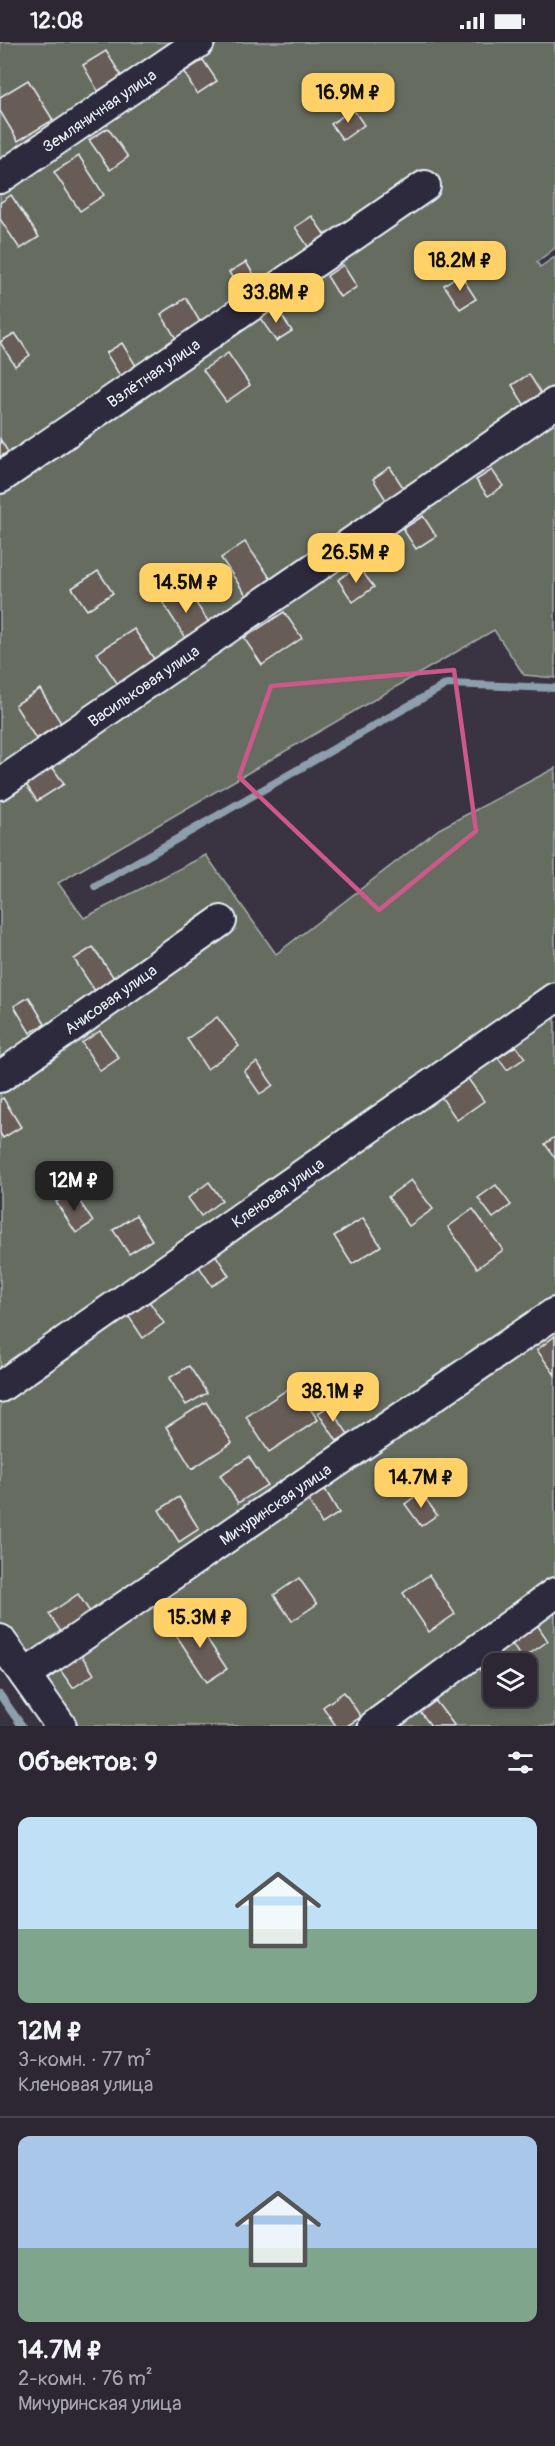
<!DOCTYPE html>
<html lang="ru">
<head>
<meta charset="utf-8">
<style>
  :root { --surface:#2c2732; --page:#38333e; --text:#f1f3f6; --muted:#a6a5ac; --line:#48444d; --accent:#ffd166 }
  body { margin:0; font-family:Pangolin,sans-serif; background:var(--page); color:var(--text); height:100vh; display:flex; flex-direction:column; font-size:22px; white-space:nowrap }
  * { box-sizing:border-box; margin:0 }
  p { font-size:20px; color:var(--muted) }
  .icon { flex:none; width:33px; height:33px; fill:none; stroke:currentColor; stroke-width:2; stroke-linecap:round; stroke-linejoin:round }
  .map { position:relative; height:1684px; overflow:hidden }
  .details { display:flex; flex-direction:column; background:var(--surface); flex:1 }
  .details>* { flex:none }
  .fabs { position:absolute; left:483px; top:1611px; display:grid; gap:12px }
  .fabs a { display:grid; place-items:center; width:54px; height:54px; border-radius:12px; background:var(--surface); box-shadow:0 3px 9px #0003,0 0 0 2px var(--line); font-size:30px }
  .price { position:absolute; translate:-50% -51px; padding:0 14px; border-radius:12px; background:var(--accent); color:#111; font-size:20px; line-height:39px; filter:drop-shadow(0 2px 3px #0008) }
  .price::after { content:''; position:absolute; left:50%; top:36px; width:18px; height:14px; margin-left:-9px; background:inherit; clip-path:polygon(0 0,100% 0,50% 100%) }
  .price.current { background:#222; color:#fff }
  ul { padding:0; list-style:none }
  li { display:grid; align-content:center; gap:12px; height:318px; padding:0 18px }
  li+li { border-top:2px solid var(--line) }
  li span { display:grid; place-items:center; height:186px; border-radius:12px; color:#555 }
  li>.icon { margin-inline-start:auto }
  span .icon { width:108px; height:108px; fill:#fffc; stroke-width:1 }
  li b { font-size:26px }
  h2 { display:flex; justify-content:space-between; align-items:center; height:72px; padding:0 18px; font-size:26px }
  .status { display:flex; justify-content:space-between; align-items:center; height:42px; padding:0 30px; background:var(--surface); direction:ltr }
  .status svg { height:16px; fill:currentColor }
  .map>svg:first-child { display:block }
</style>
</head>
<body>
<div class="status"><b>12:08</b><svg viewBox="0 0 49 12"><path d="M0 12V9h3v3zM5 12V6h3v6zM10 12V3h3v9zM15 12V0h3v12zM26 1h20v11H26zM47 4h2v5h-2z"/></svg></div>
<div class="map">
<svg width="555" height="1684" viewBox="0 0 555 1684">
  <rect width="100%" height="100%" fill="#3a3442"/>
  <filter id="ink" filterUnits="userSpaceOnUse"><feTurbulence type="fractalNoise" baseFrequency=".0167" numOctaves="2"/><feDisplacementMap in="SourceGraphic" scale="12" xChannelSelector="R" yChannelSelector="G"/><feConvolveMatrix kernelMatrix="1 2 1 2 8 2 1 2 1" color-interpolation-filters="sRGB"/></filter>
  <g filter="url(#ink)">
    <!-- green -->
    <path fill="#666d60" stroke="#a7afac" stroke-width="1.5" fill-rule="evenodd" d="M0 0H555V206L537 220 540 225 555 215V636L524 633 494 588 58 841 84 876 206 813 276 912 439 787 555 726V1684H70L0 1584ZM494 1622H526V1654H494Z"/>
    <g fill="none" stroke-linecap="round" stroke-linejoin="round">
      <!-- stream -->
      <g stroke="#8d9ead" stroke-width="8">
        <path d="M95 844 447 642 555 646"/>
        <path d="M0 1653 22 1684"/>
      </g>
    </g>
    <!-- building -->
    <g fill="#675b57" stroke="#e8f1f8" stroke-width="1.5">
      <path d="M106 9 122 35 98 49 83 23Z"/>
      <path d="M203 18 217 39 197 52 184 30Z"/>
      <path d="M28 38 53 78 18 99 0 69V55Z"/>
      <path d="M353 67 364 83 343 98 331 82Z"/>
      <path d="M108 86 128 115 110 128 89 98Z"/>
      <path d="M79 114 104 153 80 169 54 130Z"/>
      <path d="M11 153 39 195 20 207 0 177V161Z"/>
      <path d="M312 174 326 195 309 206 295 185Z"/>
      <path d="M246 220 260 243 243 253 229 230Z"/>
      <path d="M343 223 357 245 340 255 327 234Z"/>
      <path d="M460 232 476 257 460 267 444 243Z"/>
      <path d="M186 256 203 285 178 300 161 272Z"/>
      <path d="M276 265 292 289 276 299 260 276Z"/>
      <path d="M15 291 30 313 15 324 0 300Z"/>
      <path d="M122 301 138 327 122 337 106 311Z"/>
      <path d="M228 311 250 343 226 360 203 328Z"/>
      <path d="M529 332 542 353 525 364 512 343Z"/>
      <path d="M0 397 8 410 0 415Z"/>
      <path d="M390 425 404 447 386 458 373 437Z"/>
      <path d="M492 428 503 444 488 454 476 438Z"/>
      <path d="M423 474 436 494 416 507 403 487Z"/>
      <path d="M245 500 273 540 248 556 221 516Z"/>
      <path d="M358 524 374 545 353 560 338 538Z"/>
      <path d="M98 529 113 551 87 568 72 546Z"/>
      <path d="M186 546 210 582 186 597 163 561Z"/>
      <path d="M284 570 302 596 262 623 244 596Z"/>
      <path d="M134 587 156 620 119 644 97 611Z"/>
      <path d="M40 647 61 681 36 697 15 663Z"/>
      <path d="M51 723 64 742 37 759 25 741Z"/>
      <path d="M93 905 114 936 95 949 74 917Z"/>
      <path d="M29 955 45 982 30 991 14 964Z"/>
      <path d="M217 975 239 1004 207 1027 187 997Z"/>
      <path d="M100 989 119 1016 100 1029 82 1001Z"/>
      <path d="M516 1004 525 1016 507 1028 498 1016Z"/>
      <path d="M257 1020 273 1043 260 1052 244 1029Z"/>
      <path d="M466 1034 484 1059 457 1078 440 1053Z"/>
      <path d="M3 1056 21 1085 3 1096 0 1091V1058Z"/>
      <path d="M555 1095V1116L545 1102Z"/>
      <path d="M411 1138 433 1167 409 1184 388 1155Z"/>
      <path d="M209 1140 222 1158 201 1174 188 1156Z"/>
      <path d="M496 1143 511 1163 493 1176 478 1156Z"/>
      <path d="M73 1149 93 1180 76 1191 56 1160Z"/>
      <path d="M473 1167 503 1208 477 1226 448 1185Z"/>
      <path d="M136 1173 152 1198 129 1212 113 1188Z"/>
      <path d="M363 1176 381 1204 352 1222 334 1194Z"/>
      <path d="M215 1212 229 1234 212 1244 198 1223Z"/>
      <path d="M146 1255 164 1281 143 1296 125 1269Z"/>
      <path d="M555 1294V1333L537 1308Z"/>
      <path d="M189 1324 207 1351 186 1363 169 1336Z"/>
      <path d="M294 1343 318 1378 269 1410 246 1375Z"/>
      <path d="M206 1360 232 1401 192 1427 166 1385Z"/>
      <path d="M329 1364 348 1392 337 1399 318 1371Z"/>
      <path d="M249 1415 267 1443 238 1461 220 1433Z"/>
      <path d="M323 1444 339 1471 322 1482 306 1454Z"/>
      <path d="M421 1450 437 1473 421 1484 405 1462Z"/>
      <path d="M179 1455 199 1487 179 1500 159 1468Z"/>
      <path d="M429 1533 455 1572 429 1590 403 1551Z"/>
      <path d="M299 1536 317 1562 292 1579 274 1553Z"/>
      <path d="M78 1552 90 1570 61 1590 49 1572Z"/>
      <path d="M192 1574 227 1627 207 1640 172 1587Z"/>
      <path d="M536 1581 548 1599 522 1617 510 1599Z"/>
      <path d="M79 1610 94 1632 73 1646 58 1625Z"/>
      <path d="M493 1614 498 1622H494L493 1647 478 1625Z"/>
      <path d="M344 1650 361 1675 347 1684H336L323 1665Z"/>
      <path d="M434 1657 454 1683 453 1684H431L419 1668Z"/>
    </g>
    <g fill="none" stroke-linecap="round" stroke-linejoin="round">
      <!-- minor casing -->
      <g stroke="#e8f1f8" stroke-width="34">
        <g id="minor">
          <path id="s1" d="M0 136 199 0"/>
          <path id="s2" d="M0 436 425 144"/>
          <path id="s3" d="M0 742 555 361"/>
          <path id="s4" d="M0 1035 221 879"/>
          <path id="s5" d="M0 1345 555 956"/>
          <path d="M0 1598 61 1684"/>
          <path id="s6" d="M25 1633 555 1271"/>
          <path d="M374 1684 555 1551"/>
        </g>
      </g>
      <!-- minor -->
      <use href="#minor" stroke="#2f2a3d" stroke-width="30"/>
    </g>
  </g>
  <!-- marked area -->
  <path fill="none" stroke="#cd598a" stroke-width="4.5" stroke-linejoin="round" d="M454 628 476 789 379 868 239 735 271 644Z"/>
  <g text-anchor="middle" stroke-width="4.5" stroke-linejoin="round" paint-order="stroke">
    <!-- street labels -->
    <g font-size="16" fill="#e8f1f8" stroke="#2f2a3d">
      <text dy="6" stroke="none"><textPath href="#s1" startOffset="120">Земляничная улица</textPath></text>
      <text dy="6" stroke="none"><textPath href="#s2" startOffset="186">Взлётная улица</textPath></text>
      <text dy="6" stroke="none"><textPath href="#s3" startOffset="174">Васильковая улица</textPath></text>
      <text dy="6" stroke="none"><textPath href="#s4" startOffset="135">Анисовая улица</textPath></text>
      <text dy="6" stroke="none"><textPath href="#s5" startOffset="339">Кленовая улица</textPath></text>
      <text dy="6" stroke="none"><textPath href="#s6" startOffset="303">Мичуринская улица</textPath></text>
    </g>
  </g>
</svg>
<div class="fabs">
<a><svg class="icon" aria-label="layers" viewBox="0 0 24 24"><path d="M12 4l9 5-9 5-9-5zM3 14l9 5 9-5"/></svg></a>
</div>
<b class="price" style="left:348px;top:82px">16.9M ₽</b>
<b class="price" style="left:460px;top:250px">18.2M ₽</b>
<b class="price" style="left:276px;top:282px">33.8M ₽</b>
<b class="price" style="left:356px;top:542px">26.5M ₽</b>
<b class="price" style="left:186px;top:572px">14.5M ₽</b>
<b class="price current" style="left:74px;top:1170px">12M ₽</b>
<b class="price" style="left:333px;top:1381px">38.1M ₽</b>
<b class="price" style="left:421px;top:1467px">14.7M ₽</b>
<b class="price" style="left:200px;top:1607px">15.3M ₽</b>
</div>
<section class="details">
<h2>Объектов: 9<svg class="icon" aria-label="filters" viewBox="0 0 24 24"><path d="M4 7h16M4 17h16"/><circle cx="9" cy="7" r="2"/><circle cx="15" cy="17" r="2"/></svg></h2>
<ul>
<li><span style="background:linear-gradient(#bfe0f5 60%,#7fa58c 0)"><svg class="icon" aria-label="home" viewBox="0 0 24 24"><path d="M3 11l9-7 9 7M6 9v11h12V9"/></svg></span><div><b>12M ₽</b><p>3-комн. · 77 m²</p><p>Кленовая улица</p></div></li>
<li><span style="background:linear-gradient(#a9c7e8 60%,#7fa58c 0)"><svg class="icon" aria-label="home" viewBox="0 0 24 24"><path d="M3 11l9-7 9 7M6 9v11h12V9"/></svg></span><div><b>14.7M ₽</b><p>2-комн. · 76 m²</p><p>Мичуринская улица</p></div></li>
</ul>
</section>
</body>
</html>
